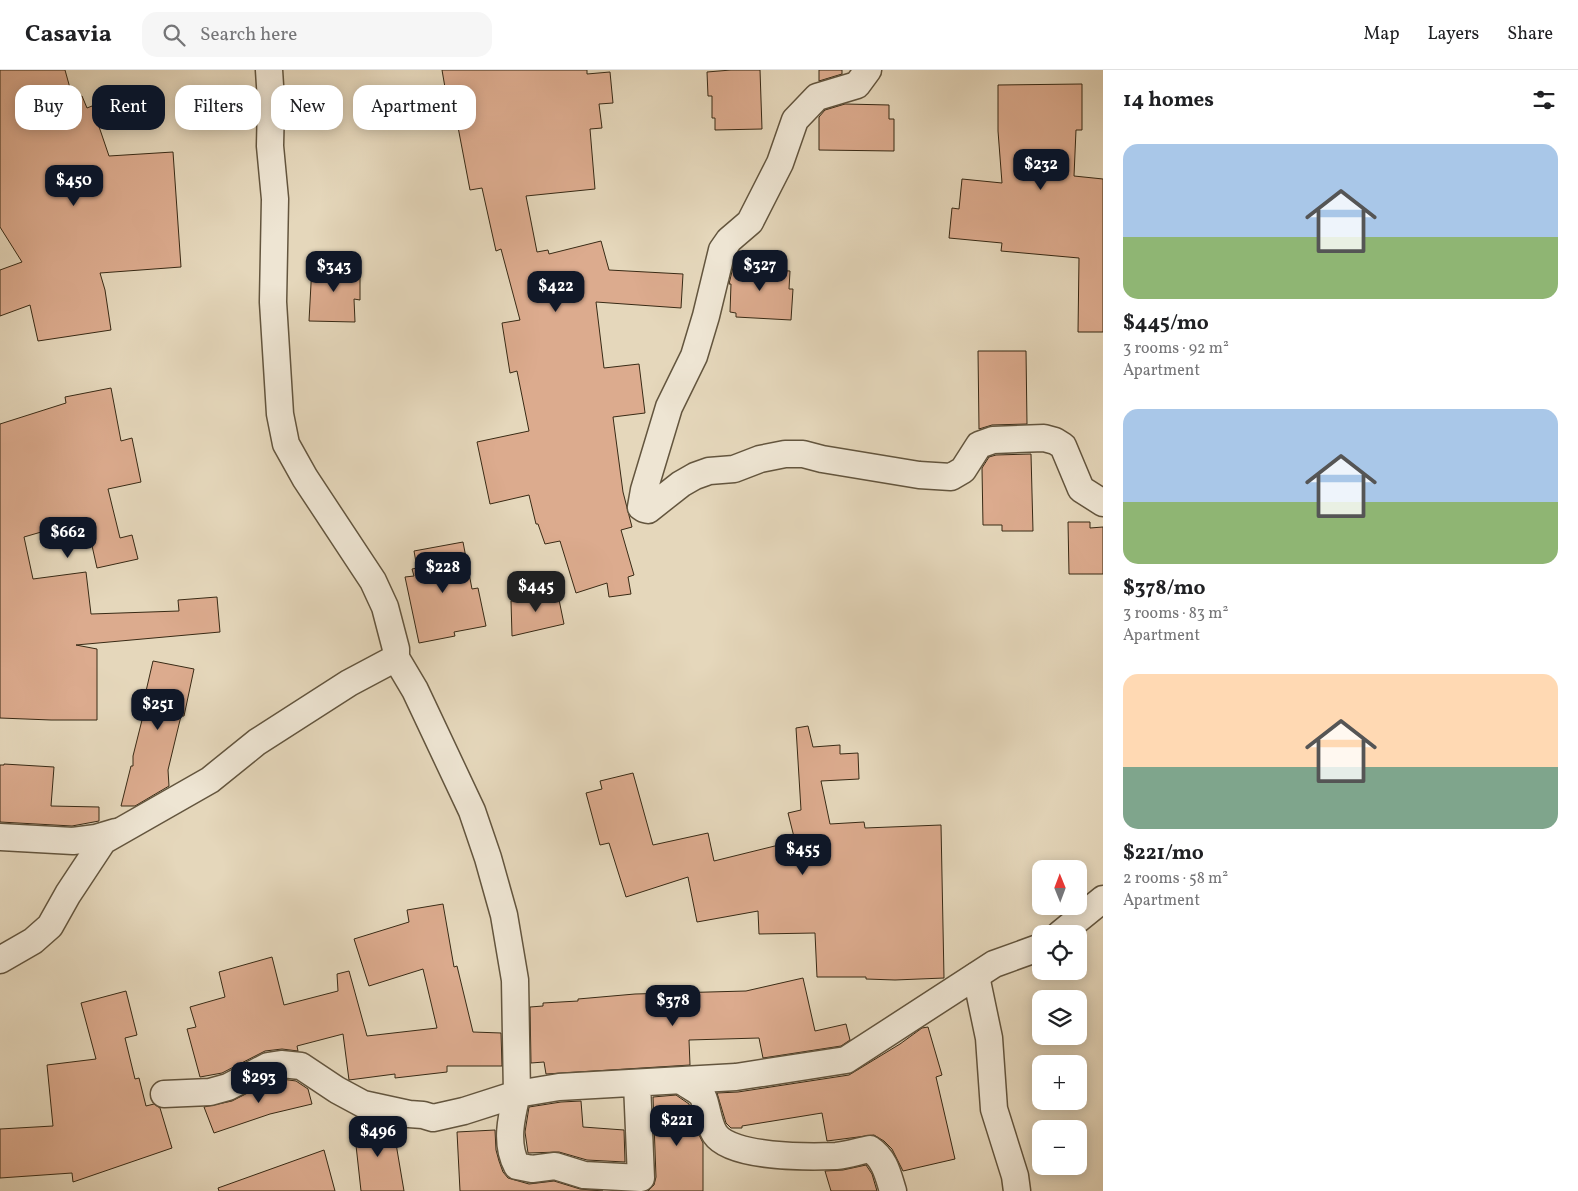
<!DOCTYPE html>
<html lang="en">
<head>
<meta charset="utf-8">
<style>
  :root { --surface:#fff; --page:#f6f6f6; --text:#202124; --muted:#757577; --line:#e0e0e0; --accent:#111827 }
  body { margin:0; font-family:Vollkorn,serif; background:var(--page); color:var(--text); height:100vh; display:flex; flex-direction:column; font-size:19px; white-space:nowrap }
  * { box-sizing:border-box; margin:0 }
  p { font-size:16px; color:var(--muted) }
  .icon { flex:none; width:28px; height:28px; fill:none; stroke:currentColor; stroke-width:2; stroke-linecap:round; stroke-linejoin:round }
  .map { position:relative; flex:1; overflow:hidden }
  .drawer { display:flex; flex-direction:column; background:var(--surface); width:475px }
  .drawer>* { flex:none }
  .top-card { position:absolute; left:15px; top:15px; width:475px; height:45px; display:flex; gap:10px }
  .needle { width:32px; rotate:359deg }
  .tools { position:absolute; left:1032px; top:790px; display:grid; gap:10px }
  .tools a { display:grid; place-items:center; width:55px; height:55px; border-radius:10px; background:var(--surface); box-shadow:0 2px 12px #0003; font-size:25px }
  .price { position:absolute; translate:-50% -42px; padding:0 11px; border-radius:10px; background:var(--accent); color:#fff; font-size:16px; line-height:32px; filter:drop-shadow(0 1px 2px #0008) }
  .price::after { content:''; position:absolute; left:50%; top:30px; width:15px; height:11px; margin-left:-8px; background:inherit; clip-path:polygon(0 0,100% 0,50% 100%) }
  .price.on { background:#222; color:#fff }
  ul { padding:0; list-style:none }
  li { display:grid; align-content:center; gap:10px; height:265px; padding:0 20px }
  li span { display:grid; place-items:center; height:155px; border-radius:15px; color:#555 }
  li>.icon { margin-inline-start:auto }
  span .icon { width:90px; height:90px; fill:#fffc; stroke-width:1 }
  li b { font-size:21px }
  h2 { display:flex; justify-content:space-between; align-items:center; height:60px; padding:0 20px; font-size:21px }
  .tag { padding:0 18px; border-radius:15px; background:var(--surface); box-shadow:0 2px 12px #0003; font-size:18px; line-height:45px }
  .tag.on { background:var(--accent); color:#fff }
  header { display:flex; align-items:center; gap:30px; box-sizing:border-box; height:70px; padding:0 25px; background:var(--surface); border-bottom:1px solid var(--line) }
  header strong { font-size:24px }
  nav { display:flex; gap:28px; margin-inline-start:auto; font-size:18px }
  .search { width:350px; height:45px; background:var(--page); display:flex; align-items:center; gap:12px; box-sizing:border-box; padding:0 18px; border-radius:15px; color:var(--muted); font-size:19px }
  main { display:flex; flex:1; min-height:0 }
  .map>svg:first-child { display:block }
</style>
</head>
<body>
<header>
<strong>Casavia</strong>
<div class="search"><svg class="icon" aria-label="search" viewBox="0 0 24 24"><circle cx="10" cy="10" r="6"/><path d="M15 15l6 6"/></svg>Search here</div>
<nav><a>Map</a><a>Layers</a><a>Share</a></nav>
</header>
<main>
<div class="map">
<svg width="1103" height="1121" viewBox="0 0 1103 1121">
  <rect width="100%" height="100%" fill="#e5d7bb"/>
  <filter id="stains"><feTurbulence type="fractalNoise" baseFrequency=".004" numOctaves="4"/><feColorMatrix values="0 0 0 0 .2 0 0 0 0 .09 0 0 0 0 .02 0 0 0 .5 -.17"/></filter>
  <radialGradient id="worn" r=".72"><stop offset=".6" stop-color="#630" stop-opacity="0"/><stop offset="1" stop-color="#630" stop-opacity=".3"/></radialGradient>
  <!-- building -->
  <g fill="#dcab8e" stroke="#382a15">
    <path d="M0 0H65L73 29 82 26 87 38 92 36 109 86 173 82 181 197 100 203 105 220 111 260 38 271 30 235 0 246V200L22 192 0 157Z"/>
    <path d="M442 0H587V4L610 2 613 33 599 34 602 58 590 59 595 119 526 126 537 182 548 180 549 184 601 171 609 200 683 204 681 238 596 232 604 298 639 294 645 343 613 347 623 422 632 457 621 460 634 505 628 507 631 524 609 527 607 513 576 523 560 471 545 474 538 454H536L529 425 490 434 477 372 529 361 517 301 510 303 502 253 520 250 501 179 496 181 482 118 470 120 458 57 452 58Z"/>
    <path d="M731 0H760L762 59 715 60V48H712V26H708L707 2Z"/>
    <path d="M819 0H842V4L819 11Z"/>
    <path d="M1082 14V60H1076L1074 106 1103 109V262H1078L1079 188 1001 181 1002 173 949 168 952 138 959 139 962 109 1002 113 998 61V15Z"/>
    <path d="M845 34 889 35V49H894V81L819 80V47L825 40Z"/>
    <path d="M735 189 754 190 753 199 790 201 789 219H793L791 250 736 247V243L730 242 731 214H729Z"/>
    <path d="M312 195H360V230L354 229 355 252 309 251Z"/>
    <path d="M978 281H1026L1027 354 992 355 979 359Z"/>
    <path d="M111 318 121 371 132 368 141 412 108 419 120 468 132 465 138 489 97 498 86 449 24 467 33 509 86 502 91 544 179 541 178 530 217 527 220 562 76 575 97 579V650H51L0 648V354L66 333 65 327Z"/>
    <path d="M1031 384 1033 461H1002V455H983L982 398 989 387 996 385Z"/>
    <path d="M1068 452H1090V458L1103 457V504H1069Z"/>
    <path d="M463 472 472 519 478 518 486 556 454 562 455 566 419 573 405 507 414 506 412 499 417 498 414 481Z"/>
    <path d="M557 520 564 554 512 566 511 531Z"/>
    <path d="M153 591 194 599 184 646H181L168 700 169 716 135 736H121L131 696H133V686L146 634H143Z"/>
    <path d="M808 656 813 677 840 675V684L858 683 859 709 821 711 830 754 864 752 865 758 941 755 944 908 895 910 866 909V907H817L815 863 759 864 758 841 697 852 688 807 626 827 609 773 600 775 586 723 602 719 600 711 633 703 653 775 708 763 714 791 795 771 788 743 801 740 796 658Z"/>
    <path d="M4 694 54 697 51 736 99 737V751L72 756 0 752V695H4Z"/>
    <path d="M443 834 454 897 457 896 473 962 501 963 502 996H447V1002L395 1008V1004L349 1010 343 964 297 976 298 981 282 979 265 981 222 1003 200 1007 187 959 196 957 190 937 225 927 219 902 272 887 284 935 338 921 337 904 349 901 367 966 437 958 423 899 369 916 354 869 409 852 407 840Z"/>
    <path d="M803 908 815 961 846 954 850 970 841 976 763 988 759 968 689 970 690 995 546 1004 544 992 531 993 530 937 543 936V933L578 931V929L635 924 746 921Z"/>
    <path d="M126 921 137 965 125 968 135 1009 139 1008 146 1036 154 1034 160 1038 172 1078 73 1112 72 1103 0 1108V1059L53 1056 47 995 96 989 81 933Z"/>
    <path d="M928 957 942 1005 936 1007 955 1089 903 1101 892 1079 884 1071 874 1065 827 1071 822 1043 742 1056V1058H731L726 1053 717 1023 738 1022 849 1005 900 974 922 958Z"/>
    <path d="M281 1009 296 1011 308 1019 312 1034 270 1044 214 1063 204 1037 232 1031 273 1010Z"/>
    <path d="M676 1025 689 1034 696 1059 703 1073V1121H648L654 1115 656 1107 653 1027Z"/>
    <path d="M581 1031 583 1057 624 1060 625 1092 587 1090 559 1082 528 1083 525 1062 529 1037 561 1032Z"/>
    <path d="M380 1053 393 1056 404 1121H361L354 1057Z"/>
    <path d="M495 1060 496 1080 499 1091 503 1102 508 1108 529 1114 554 1111 580 1119 603 1121H460L457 1062Z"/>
    <path d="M324 1080 335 1121H219L218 1118Z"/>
    <path d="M866 1095 872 1104 877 1121H831L825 1101 843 1100Z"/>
  </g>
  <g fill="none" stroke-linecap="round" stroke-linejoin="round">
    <!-- minor casing -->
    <g stroke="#63553e" stroke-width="29">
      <g id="minor">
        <path d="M868 0 857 15 817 27 795 50 780 93 750 152 729 170 722 180 706 246 694 286 669 337 644 420 641 437 644 439 648 440 681 414 695 406 709 401 734 399 760 389 785 384H803L822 389 919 405 951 407 963 400 979 375 993 370 1044 368 1055 371 1063 376 1081 419 1103 433"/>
        <path d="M0 767 73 771 96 768 116 762"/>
        <path d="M1060 864 1103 829"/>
        <path d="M0 890 33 871 50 856 68 824 103 771 210 710 257 672 349 613 396 588"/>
        <path d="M976 906 989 968 994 1039 1015 1106 1017 1121"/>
        <path d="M682 1011C687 1015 696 1019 701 1024 707 1031 707 1052 715 1064 731 1088 809 1087 836 1086 848 1085 859 1081 870 1079 885 1089 888 1105 893 1121"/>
        <path d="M637 1013 641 1108 584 1105 555 1096 532 1099 517 1096C505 1074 511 1048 517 1024L559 1017 736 1007 846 990 994 894 1041 877"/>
        <path d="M164 1024 210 1022 228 1017 268 996 281 994 301 996 337 1020 363 1034 409 1044 423 1045 433 1048 464 1041 517 1024 515 910 504 845 488 788 472 741 415 620 396 588V579L385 537 373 511 305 408 286 374 280 344 273 232 275 129 270 76 271 31 269 0"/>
      </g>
    </g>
    <!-- minor -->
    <use href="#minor" stroke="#eee5d3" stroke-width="26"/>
  </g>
  <rect width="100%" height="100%" filter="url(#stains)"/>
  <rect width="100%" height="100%" fill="url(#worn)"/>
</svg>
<div class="tools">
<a><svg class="needle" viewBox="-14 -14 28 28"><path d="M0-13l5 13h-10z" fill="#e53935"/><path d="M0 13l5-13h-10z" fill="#757577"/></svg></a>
<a><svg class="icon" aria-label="locate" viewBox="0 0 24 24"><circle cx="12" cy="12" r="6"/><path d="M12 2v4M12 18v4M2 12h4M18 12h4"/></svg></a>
<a><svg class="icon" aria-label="layers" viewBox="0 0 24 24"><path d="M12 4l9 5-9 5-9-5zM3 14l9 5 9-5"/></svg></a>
<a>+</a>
<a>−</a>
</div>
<b class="price" style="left:1041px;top:121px">$232</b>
<b class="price" style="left:74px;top:137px">$450</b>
<b class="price" style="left:760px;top:222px">$327</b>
<b class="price" style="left:334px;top:223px">$343</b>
<b class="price" style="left:556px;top:243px">$422</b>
<b class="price" style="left:68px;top:489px">$662</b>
<b class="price" style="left:443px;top:524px">$228</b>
<b class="price on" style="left:536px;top:543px">$445</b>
<b class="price" style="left:158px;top:661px">$251</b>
<b class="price" style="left:803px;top:806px">$455</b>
<b class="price" style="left:673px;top:957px">$378</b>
<b class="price" style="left:259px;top:1034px">$293</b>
<b class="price" style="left:677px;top:1077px">$221</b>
<b class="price" style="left:378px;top:1088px">$496</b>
<div class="top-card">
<a class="tag">Buy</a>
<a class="tag on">Rent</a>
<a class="tag">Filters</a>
<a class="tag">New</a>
<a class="tag">Apartment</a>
</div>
</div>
<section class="drawer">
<h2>14 homes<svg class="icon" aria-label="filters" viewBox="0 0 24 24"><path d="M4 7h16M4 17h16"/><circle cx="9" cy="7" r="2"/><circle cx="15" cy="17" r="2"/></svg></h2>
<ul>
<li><span style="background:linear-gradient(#a9c7e8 60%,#8fb573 0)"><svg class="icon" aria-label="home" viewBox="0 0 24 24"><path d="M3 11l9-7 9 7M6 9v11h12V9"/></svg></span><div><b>$445/mo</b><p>3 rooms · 92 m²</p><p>Apartment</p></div></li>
<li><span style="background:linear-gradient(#a9c7e8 60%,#8fb573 0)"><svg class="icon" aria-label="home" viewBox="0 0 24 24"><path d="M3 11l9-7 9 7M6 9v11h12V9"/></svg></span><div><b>$378/mo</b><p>3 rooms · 83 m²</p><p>Apartment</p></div></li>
<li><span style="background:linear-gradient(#ffd9b3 60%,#7fa58c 0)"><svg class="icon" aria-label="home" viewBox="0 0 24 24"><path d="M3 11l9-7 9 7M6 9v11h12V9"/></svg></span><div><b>$221/mo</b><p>2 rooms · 58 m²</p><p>Apartment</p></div></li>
</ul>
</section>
</main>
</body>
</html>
